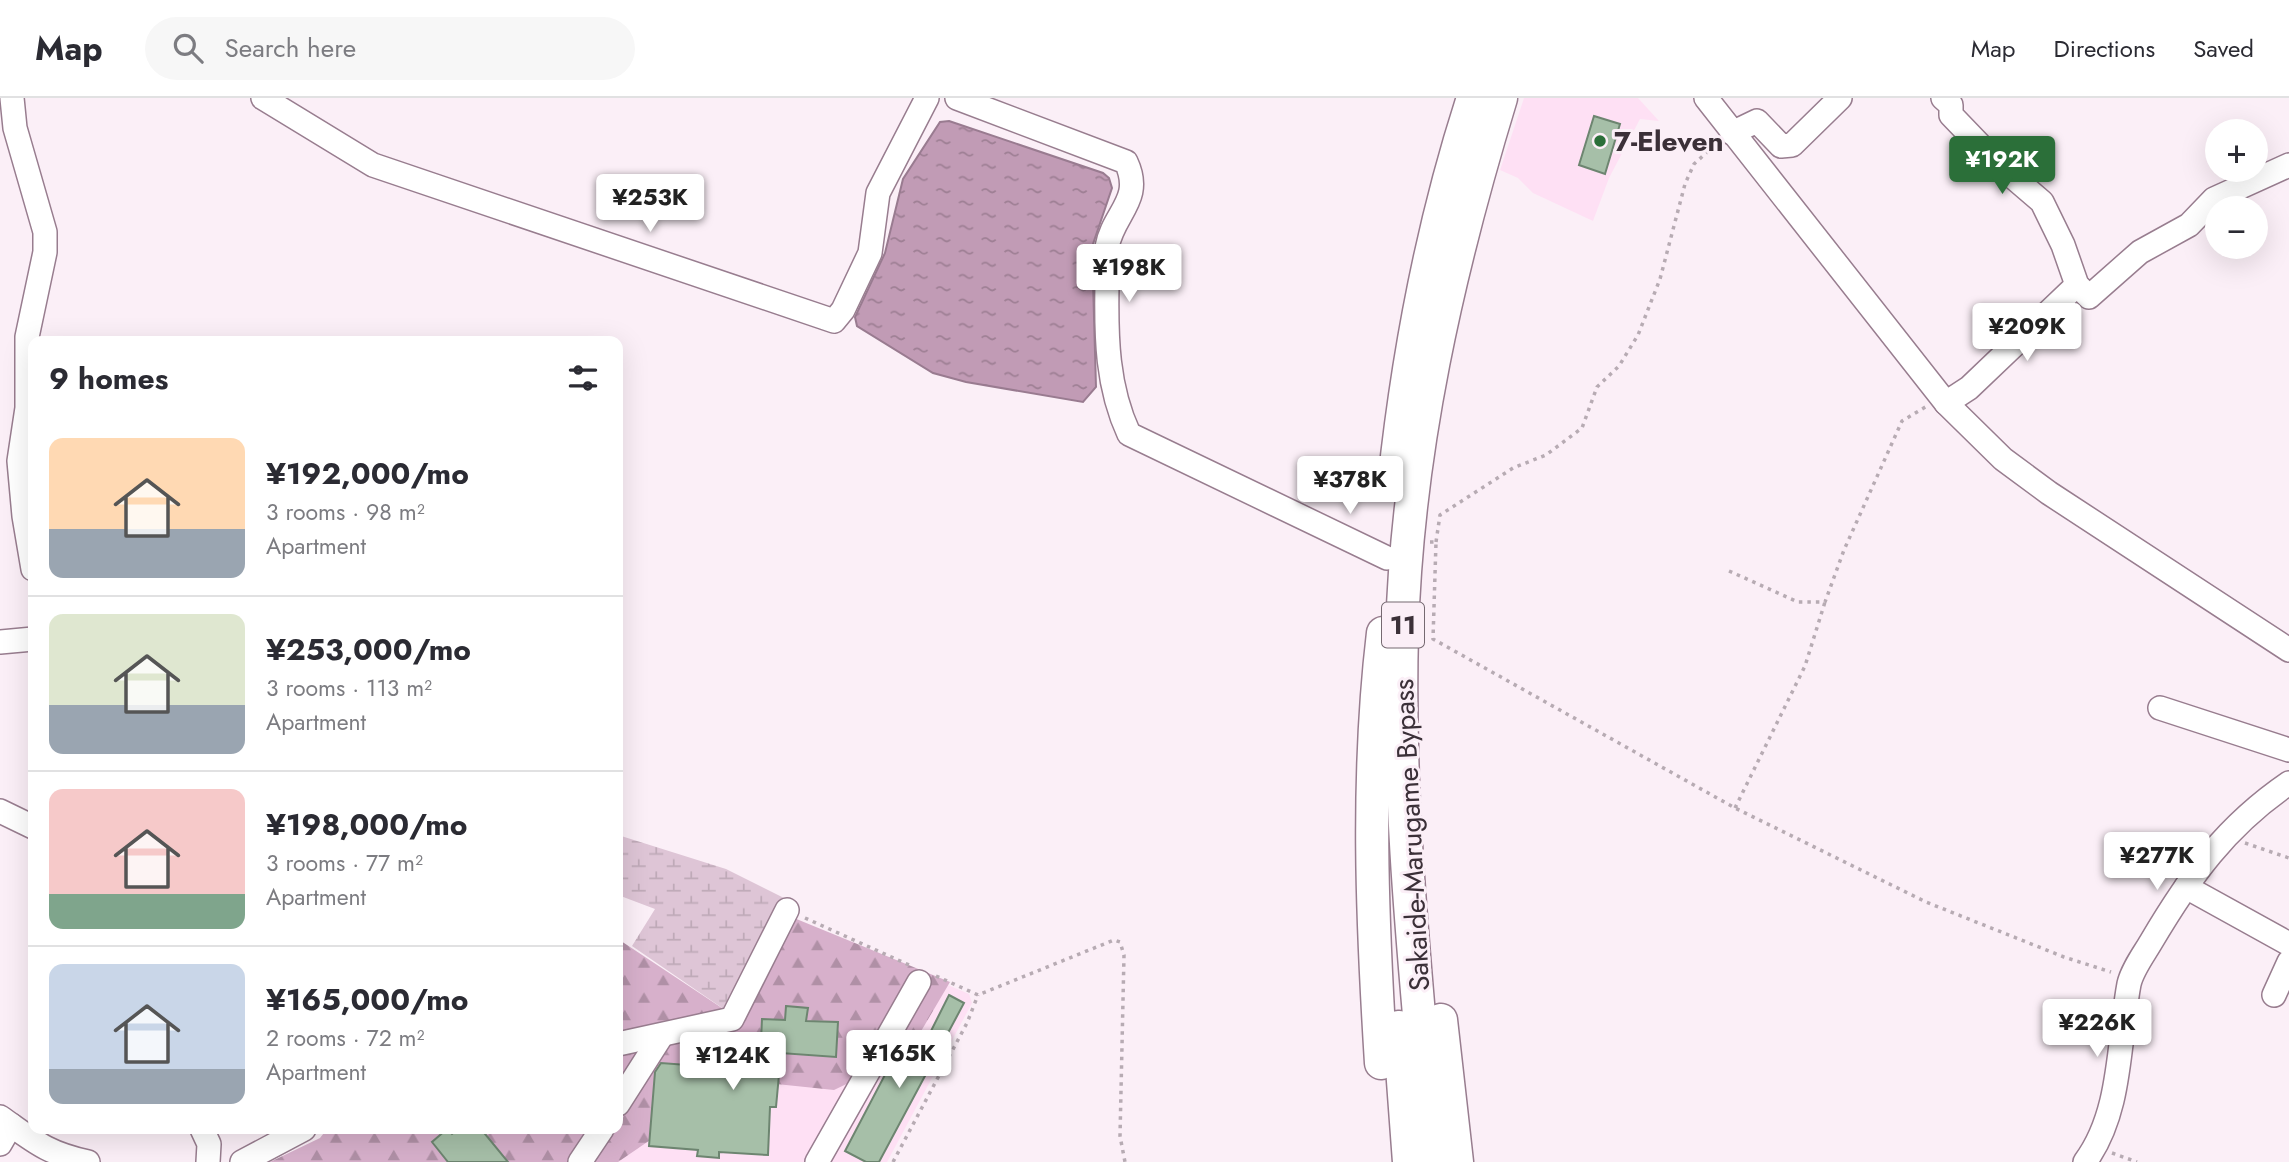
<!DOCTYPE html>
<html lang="en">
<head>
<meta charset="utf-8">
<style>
  :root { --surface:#fff; --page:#f7f7f7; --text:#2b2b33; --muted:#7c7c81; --line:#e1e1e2; --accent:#2b6f39 }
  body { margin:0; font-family:Jost,sans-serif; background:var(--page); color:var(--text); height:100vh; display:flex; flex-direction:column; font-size:26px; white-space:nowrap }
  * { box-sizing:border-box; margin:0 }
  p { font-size:23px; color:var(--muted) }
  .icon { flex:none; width:38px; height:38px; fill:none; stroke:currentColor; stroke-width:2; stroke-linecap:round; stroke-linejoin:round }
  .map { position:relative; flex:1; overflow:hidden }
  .panel { position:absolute; left:28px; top:238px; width:595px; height:798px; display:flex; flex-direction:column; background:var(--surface); border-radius:14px; box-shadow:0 7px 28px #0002 }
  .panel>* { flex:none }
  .fabs { position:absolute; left:2205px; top:21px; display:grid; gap:14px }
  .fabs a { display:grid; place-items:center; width:63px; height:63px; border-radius:50%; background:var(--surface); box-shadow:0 7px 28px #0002; font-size:35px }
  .price { position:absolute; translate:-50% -60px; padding:0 16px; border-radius:7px; background:#fff; color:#222; font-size:23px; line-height:46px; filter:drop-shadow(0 2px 4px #0008) }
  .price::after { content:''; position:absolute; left:50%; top:42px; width:21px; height:16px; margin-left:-10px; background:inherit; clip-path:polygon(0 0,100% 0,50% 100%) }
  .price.current { background:var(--accent); color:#fff }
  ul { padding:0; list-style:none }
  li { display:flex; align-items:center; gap:21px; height:175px; padding:0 21px }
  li+li { border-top:2px solid var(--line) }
  li span { display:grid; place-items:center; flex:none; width:196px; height:140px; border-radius:14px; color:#555 }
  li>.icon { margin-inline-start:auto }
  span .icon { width:84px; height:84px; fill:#fffc; stroke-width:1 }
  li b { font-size:30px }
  h2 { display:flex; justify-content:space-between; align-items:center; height:84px; padding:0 21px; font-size:30px }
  header { display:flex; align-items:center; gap:42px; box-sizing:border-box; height:98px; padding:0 35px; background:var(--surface); border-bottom:2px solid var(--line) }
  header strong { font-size:33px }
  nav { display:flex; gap:38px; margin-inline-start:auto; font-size:24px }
  .search { width:490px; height:63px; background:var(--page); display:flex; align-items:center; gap:18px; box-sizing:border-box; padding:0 24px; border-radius:38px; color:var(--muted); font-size:26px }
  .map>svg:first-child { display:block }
</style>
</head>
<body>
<header>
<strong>Map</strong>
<div class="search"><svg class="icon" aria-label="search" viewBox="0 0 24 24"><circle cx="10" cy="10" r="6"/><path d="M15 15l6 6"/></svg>Search here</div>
<nav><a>Map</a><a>Directions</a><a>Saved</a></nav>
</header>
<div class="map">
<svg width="2289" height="1064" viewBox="0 0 2289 1064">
  <defs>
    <pattern id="forest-firs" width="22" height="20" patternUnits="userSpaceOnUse" patternTransform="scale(1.75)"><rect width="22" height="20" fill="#d7b0cb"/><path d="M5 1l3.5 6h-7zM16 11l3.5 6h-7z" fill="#b090a6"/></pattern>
    <pattern id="wetland-marsh" width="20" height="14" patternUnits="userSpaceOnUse" patternTransform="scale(1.75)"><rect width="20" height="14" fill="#dec5d6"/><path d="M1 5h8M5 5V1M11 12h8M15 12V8" fill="none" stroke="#bfaab8"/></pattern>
    <pattern id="water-ripples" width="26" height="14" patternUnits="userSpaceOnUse" patternTransform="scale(1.75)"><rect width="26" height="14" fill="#c19bb5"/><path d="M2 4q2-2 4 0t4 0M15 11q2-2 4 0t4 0" fill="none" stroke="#9e7f94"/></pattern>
  </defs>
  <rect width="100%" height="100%" fill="#fbeff7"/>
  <!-- built -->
  <g fill="#fee0f4">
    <path d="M1524 0H1638L1659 23 1640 21 1609 80 1593 123 1533 95 1518 80 1500 72Z"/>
    <path d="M882 859 969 896 972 905 887 1064H590L618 1031Z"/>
  </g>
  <!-- forest -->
  <path fill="url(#forest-firs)" d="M794 820 950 884 920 935 880 970 834 992 748 983 700 1008 618 1064H270L320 1040 327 1031H618V841L728 914Z"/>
  <!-- wetland -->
  <path fill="url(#wetland-marsh)" d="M618 737 726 771 784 800 728 914 632 848 655 811 618 797Z"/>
  <!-- water -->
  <path fill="url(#water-ripples)" stroke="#997b90" stroke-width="2" d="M949 23 1103 75 1109 80 1112 90 1092 149 1096 289 1083 304 966 284 933 275 857 228 855 219 885 155 903 81 940 24Z"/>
  <!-- building -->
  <g fill="#a6bfa8" stroke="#6d8570" stroke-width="2">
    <path d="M1594 18 1620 26 1605 76 1579 67Z"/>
    <path d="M949 897 964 905 879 1064H866L845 1053 899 950 918 959Z"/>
    <path d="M786 908 808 910 806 923 838 924 836 959 781 955 776 1009H770L768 1057 719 1054V1060L697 1058 698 1052 649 1048 655 974 661 965 727 970 728 964 760 965 762 921 785 922Z"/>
    <path d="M447 1031 452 1036 458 1031H481L508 1064H448L432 1044Z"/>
  </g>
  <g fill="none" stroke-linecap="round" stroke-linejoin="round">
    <!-- minor casing -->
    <g stroke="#987d8f" stroke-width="26">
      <g id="minor">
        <path d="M12 0 15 30 45 134V154L27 239V310L19 363 24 418 33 471"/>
        <path d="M263 0 373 67 834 223 843 212 870 155 878 95 927 0"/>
        <path d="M957 0 1126 64C1144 102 1113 115 1107 149 1105 161 1107 175 1107 187 1106 239 1107 289 1129 336L1387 460"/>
        <path d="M1706 0 1946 305 2003 361 2049 395 2289 552"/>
        <path d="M1943 0 1951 7V17L2000 68 2042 104 2063 147 2077 187 2089 199 2140 154 2189 127 2214 101 2289 67"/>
        <path d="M1732 35 1757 23 1781 48 1792 47 1840 0"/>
        <path d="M1946 305 1969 290 2077 187"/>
        <path d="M0 544 33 541"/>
        <path d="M2160 610 2289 652"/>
        <path d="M0 713 33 729"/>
        <path d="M2186 789 2289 846"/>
        <path d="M2274 897 2289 864"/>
        <path d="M618 946 732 921 787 812"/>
        <path d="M618 1006 662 937"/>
        <path d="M0 1019C34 1043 46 1055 88 1064"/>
        <path d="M202 1031 209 1046 208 1064"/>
        <path d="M0 1046 11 1027"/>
        <path d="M242 1064 304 1031"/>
        <path d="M580 1064 602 1031"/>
        <path d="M817 1064 919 884"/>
        <path d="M2085 1064C2122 1014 2118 945 2129 886 2132 872 2144 856 2151 844 2190 778 2226 728 2289 685"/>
      </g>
    </g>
    <!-- highway casing -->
    <g stroke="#987d8f" stroke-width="35">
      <g id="highway">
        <path d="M1394 385C1408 254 1432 126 1473 0"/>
        <path d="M1441 922 1457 1064"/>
        <path d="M1399 929 1409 1064"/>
        <path d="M1381 965C1372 821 1366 678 1383 535"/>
        <path d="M1432 1064C1417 888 1397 712 1402 535 1407 353 1448 174 1501 0"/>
      </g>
    </g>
    <!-- path -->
    <g stroke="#b7abb3" stroke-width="3.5" stroke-dasharray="3.5 5" stroke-linecap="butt">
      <path d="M1430 444H1436L1433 541 1735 710 1926 804 2064 859 2111 874"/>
      <path d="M1436 444 1440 417 1513 370 1546 357 1582 330 1597 289 1619 268 1638 237 1660 181 1685 86 1694 66 1717 45"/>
      <path d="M1729 473 1798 504H1825L1844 452 1902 323 1927 308"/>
      <path d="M1735 710 1805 568 1825 504"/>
      <path d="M2245 745 2289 760"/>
      <path d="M805 820 909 867"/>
      <path d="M936 878 978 897 1114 842 1120 844 1124 857 1120 1038 1125 1064"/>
      <path d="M2112 1055 2137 1064"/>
      <path d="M893 1064 967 925 978 897"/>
    </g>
    <!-- minor -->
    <use href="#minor" stroke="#fff" stroke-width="23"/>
    <!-- highway -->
    <use href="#highway" stroke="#fff" stroke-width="32"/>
  </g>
  <!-- markers -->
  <circle fill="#2b6f39" stroke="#fbeff7" stroke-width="2.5" cx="1600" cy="43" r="7"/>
  <g text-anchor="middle" stroke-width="6" stroke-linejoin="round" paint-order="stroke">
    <!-- shield labels -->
    <rect fill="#fbeff7" stroke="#756971" stroke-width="2" x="1382" y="504.5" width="42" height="45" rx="5"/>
    <g font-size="26" font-weight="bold" fill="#3b3038">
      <text x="1403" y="536">11</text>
    </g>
    <!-- poi labels -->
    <g font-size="28" font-weight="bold" fill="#3b3038" stroke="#fbeff7" text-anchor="start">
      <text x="1614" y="53">7-Eleven</text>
    </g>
    <!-- street labels -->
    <g font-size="28" fill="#3b3038" stroke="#fbeff7">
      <text transform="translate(1411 737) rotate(-93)" y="10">Sakaide-Marugame Bypass</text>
    </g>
  </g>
</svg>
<div class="fabs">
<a>+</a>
<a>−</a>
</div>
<b class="price current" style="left:2002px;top:98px">¥192K</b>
<b class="price" style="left:650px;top:136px">¥253K</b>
<b class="price" style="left:1129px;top:206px">¥198K</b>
<b class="price" style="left:2027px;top:265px">¥209K</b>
<b class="price" style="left:1350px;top:418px">¥378K</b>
<b class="price" style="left:2157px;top:794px">¥277K</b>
<b class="price" style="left:2097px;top:961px">¥226K</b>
<b class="price" style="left:899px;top:992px">¥165K</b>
<b class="price" style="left:733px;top:994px">¥124K</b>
<section class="panel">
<h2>9 homes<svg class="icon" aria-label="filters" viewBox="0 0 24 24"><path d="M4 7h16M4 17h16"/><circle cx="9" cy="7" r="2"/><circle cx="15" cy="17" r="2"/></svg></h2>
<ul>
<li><span style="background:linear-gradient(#ffd9b3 65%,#9aa5b1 0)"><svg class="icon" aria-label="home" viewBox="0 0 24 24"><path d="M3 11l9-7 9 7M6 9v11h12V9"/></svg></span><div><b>¥192,000/mo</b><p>3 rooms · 98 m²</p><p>Apartment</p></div></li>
<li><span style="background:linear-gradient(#dfe7d0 65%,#9aa5b1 0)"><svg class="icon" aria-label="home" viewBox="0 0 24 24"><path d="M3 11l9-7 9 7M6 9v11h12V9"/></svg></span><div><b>¥253,000/mo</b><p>3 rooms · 113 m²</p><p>Apartment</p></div></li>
<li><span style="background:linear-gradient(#f6c9c9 75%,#7fa58c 0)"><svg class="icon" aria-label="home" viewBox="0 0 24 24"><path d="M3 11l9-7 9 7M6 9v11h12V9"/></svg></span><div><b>¥198,000/mo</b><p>3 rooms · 77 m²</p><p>Apartment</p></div></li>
<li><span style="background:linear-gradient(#c9d6e8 75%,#9aa5b1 0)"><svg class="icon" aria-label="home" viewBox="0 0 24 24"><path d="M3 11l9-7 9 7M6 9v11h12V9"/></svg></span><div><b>¥165,000/mo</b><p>2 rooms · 72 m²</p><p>Apartment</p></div></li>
</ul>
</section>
</div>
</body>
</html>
